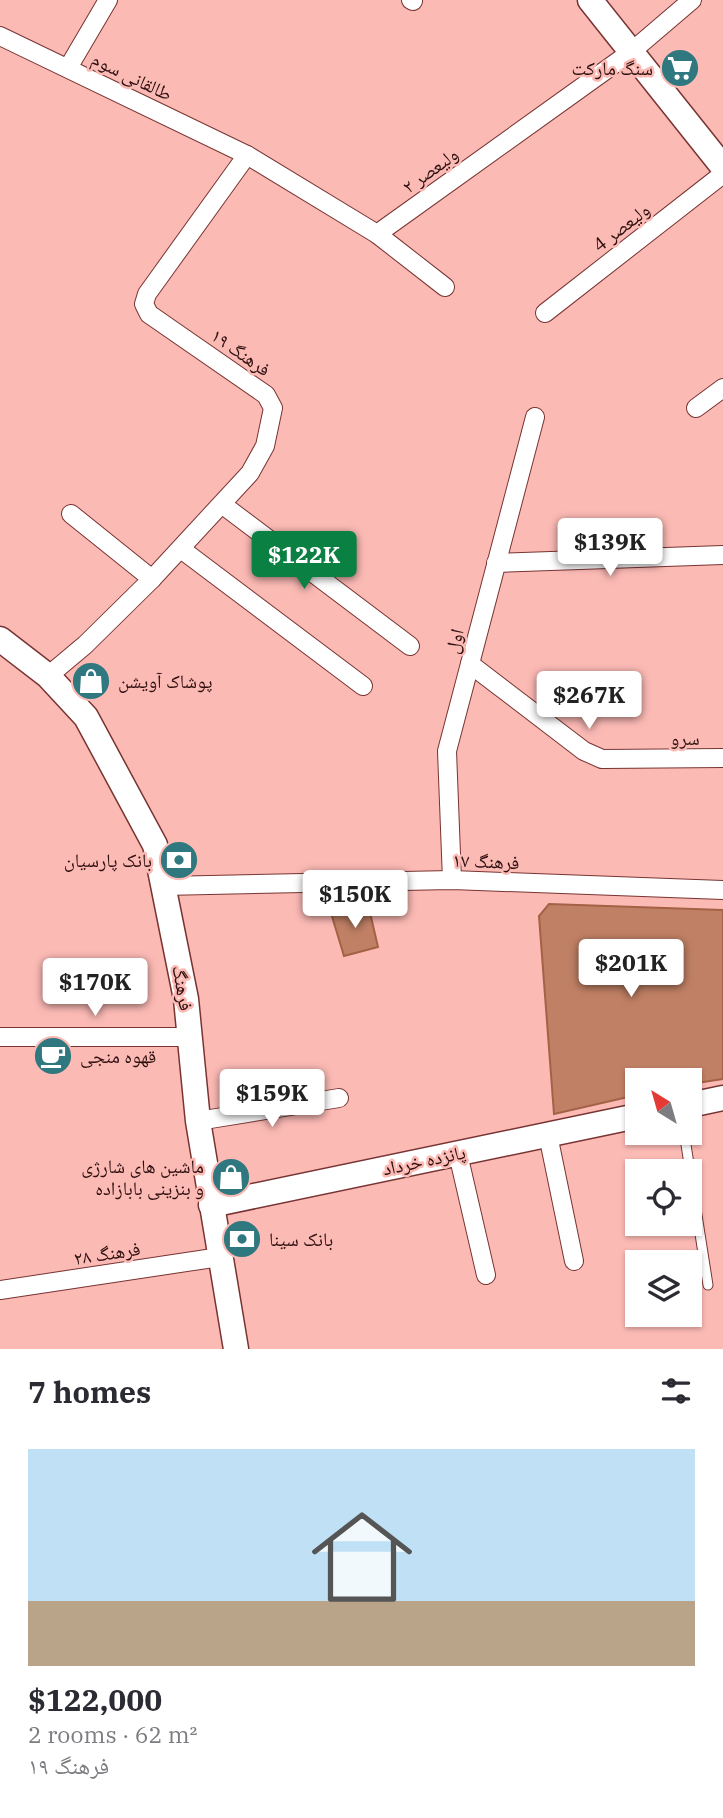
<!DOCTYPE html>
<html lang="en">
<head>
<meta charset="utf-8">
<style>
  :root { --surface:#fff; --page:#f7f7f7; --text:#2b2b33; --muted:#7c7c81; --accent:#0b8043 }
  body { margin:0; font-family:"IBM Plex Serif","Noto Naskh Arabic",serif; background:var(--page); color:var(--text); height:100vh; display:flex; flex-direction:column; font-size:26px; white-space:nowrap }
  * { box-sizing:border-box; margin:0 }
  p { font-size:23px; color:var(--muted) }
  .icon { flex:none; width:38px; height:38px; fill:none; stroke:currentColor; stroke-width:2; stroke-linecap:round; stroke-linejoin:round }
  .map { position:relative; height:1349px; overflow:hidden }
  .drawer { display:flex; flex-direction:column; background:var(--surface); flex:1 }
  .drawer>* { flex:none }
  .needle { width:46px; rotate:323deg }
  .buttons { position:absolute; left:625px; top:1068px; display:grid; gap:14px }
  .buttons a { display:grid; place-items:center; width:77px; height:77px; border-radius:0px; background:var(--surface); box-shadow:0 2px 5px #0004; font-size:35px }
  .price { position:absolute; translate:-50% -60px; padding:0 16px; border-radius:7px; background:#fff; color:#222; font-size:23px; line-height:46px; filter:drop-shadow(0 2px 4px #0008) }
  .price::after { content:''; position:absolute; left:50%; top:42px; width:21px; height:16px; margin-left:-10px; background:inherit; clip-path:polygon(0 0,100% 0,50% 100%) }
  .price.current { background:var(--accent); color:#fff }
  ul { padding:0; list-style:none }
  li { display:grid; align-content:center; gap:14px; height:371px; padding:0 28px }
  li span { display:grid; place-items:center; height:217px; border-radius:0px; color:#555 }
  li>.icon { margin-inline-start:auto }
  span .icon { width:126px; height:126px; fill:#fffc; stroke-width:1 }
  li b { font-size:30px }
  h2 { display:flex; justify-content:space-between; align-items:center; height:84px; padding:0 28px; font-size:30px }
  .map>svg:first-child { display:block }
</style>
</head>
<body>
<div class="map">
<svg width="723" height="1349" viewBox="0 0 723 1349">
  <rect width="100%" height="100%" fill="#fcbab5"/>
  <!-- building -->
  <g fill="#c08065" stroke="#a46145" stroke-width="2">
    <path d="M368 904 378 947 344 956 331 913Z"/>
    <path d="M549 904 723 910V1079L690 1084V1080H637V1095L554 1114 539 916Z"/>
  </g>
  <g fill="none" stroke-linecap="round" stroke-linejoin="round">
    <!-- lane casing -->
    <g stroke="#783432" stroke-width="11">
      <path id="lane" d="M684 1132 708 1285"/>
    </g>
    <!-- street casing -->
    <g stroke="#783432" stroke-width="20">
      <g id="street">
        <path d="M411 0 413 1"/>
        <path d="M0 36 247 155 377 234 631 52 692 0"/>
        <path d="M68 68 108 0"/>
        <path d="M377 234 445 287"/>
        <path d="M545 313 723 174"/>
        <path d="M696 408 723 388"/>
        <path d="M223 505 410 646"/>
        <path d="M71 514 152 579"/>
        <path d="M181 549 363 686"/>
        <path d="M496 563 723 555"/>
        <path d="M470 664 584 751 602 759 723 758"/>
        <path d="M48 676 85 645 152 579 250 473 265 446 273 408 266 395 149 314 144 304 147 294 247 155"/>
        <path d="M452 880 447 751 535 417"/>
        <path d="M163 886 452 880 723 890"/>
        <path d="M0 1037H191"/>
        <path d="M198 1121 339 1098"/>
        <path d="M548 1135 574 1261"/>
        <path d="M458 1154 486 1275"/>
        <path d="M0 1290 220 1257"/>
      </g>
    </g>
    <!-- secondary casing -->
    <g stroke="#783432" stroke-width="27">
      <g id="secondary">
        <path d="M590 0 723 167"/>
        <path d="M0 639 48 676 86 717 155 845 186 999 198 1121 236 1349"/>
        <path d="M690 1105 723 1098"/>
        <path d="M211 1205 637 1116"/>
      </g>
    </g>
    <!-- lane -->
    <use href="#lane" stroke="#fff" stroke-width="9"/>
    <!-- street -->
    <use href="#street" stroke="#fff" stroke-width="18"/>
    <!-- secondary -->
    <use href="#secondary" stroke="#fff" stroke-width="24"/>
  </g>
  <!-- icons -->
  <defs>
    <g id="supermarket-disc" transform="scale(2.0125)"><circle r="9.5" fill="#2f787f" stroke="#fcbab5"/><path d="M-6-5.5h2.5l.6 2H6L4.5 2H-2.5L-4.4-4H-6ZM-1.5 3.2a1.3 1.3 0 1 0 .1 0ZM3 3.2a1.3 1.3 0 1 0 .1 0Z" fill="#fff"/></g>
    <g id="shop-disc" transform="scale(2.0125)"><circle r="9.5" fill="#2f787f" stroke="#fcbab5"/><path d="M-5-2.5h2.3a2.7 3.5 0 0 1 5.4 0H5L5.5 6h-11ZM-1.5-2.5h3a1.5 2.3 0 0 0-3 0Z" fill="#fff"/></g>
    <g id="bank-disc" transform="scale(2.0125)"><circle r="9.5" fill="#2f787f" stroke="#fcbab5"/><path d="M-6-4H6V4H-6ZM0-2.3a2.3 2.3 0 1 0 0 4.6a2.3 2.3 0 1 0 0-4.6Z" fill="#fff"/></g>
    <g id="cafe-disc" transform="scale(2.0125)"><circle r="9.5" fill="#2f787f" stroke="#fcbab5"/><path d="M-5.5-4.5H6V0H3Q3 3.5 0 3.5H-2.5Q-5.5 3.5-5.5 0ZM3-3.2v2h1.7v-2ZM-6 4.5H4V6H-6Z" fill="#fff"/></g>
  </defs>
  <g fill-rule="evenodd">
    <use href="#supermarket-disc" x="680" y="68"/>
    <use href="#shop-disc" x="91" y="681"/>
    <use href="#bank-disc" x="179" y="860"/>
    <use href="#cafe-disc" x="53" y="1056"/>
    <use href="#shop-disc" x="231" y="1177"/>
    <use href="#bank-disc" x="242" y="1239"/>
  </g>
  <g text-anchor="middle" stroke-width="5" stroke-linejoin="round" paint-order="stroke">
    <!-- poi labels -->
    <g font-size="19" fill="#2d100f" stroke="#fcbab5" text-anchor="end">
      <text x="653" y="75">سنگ مارکت</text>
      <text x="118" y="688" text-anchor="start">پوشاک آویشن</text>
      <text x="152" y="867">بانک پارسیان</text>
      <text x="80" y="1063" text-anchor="start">قهوه منجی</text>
      <text x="204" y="1173">ماشین های شارژی<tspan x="204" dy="22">و بنزینی بابازاده</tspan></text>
      <text x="269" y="1246" text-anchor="start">بانک سینا</text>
    </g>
    <!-- street labels -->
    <g font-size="19" fill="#2d100f" stroke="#fcbab5">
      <text transform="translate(132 76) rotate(26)" y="7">طالقانی سوم</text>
      <text transform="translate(430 170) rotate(-36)" y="7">ولیعصر ٢</text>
      <text transform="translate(621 227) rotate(-38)" y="7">ولیعصر 4</text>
      <text transform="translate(241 352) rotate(35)" y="7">فرهنگ ۱۹</text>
      <text transform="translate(454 641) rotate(-75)" y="7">اول</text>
      <text transform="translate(685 738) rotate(-1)" y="7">سرو</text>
      <text transform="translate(486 861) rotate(2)" y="7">فرهنگ ۱۷</text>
      <text transform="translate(183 988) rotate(80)" y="7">فرهنگ</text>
      <text transform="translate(424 1160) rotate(-12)" y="7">پانزده خرداد</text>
      <text transform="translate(107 1253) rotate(-9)" y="7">فرهنگ ۲۸</text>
    </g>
  </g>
</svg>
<div class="buttons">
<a><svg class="needle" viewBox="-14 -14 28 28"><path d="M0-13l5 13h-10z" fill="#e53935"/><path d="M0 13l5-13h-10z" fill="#7c7c81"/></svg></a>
<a><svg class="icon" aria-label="locate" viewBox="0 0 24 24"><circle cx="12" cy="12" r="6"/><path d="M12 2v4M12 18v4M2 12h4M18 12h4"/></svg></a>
<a><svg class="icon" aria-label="layers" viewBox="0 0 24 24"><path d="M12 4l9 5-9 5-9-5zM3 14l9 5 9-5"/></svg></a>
</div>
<b class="price" style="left:610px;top:578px">$139K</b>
<b class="price current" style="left:304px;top:591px">$122K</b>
<b class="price" style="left:589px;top:731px">$267K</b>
<b class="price" style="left:355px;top:930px">$150K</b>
<b class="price" style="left:631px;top:999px">$201K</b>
<b class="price" style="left:95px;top:1018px">$170K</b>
<b class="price" style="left:272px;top:1129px">$159K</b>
</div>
<section class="drawer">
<h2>7 homes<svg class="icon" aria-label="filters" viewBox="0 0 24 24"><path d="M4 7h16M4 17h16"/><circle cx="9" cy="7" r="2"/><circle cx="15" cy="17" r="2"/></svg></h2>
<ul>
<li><span style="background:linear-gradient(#bfe0f5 70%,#b9a48a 0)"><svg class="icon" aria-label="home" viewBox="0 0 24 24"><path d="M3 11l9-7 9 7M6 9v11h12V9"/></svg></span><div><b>$122,000</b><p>2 rooms · 62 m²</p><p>فرهنگ ۱۹</p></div></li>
</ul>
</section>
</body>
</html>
